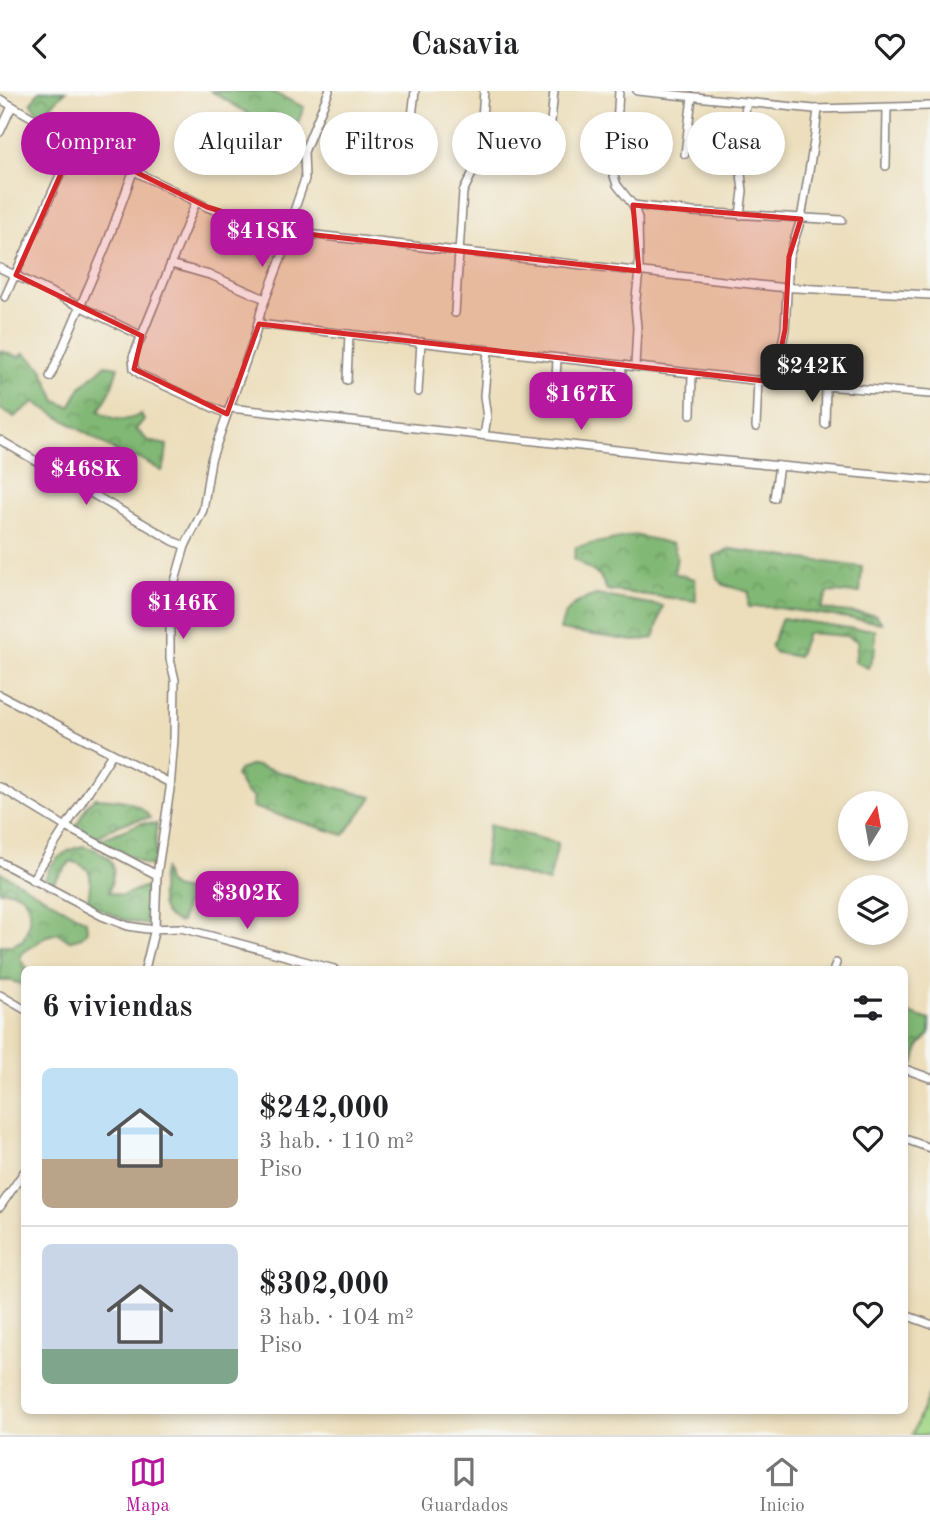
<!DOCTYPE html>
<html lang="es">
<head>
<meta charset="utf-8">
<style>
  :root { --surface:#fff; --page:#f6f6f6; --text:#202124; --muted:#757577; --line:#e0e0e0; --accent:#b5179e }
  body { margin:0; font-family:"Old Standard TT",serif; background:var(--page); color:var(--text); height:100vh; display:flex; flex-direction:column; font-size:26px; white-space:nowrap }
  * { box-sizing:border-box; margin:0 }
  p { font-size:23px; color:var(--muted) }
  .icon { flex:none; width:38px; height:38px; fill:none; stroke:currentColor; stroke-width:2; stroke-linecap:round; stroke-linejoin:round }
  .map { position:relative; flex:1; overflow:hidden }
  .sheet { position:absolute; left:21px; top:875px; width:887px; height:448px; display:flex; flex-direction:column; background:var(--surface); border-radius:10px; box-shadow:0 4px 10px #0003 }
  .sheet>* { flex:none }
  .banner { position:absolute; left:21px; top:21px; width:889px; height:63px; display:flex; gap:14px }
  .needle { width:46px; rotate:11deg }
  .buttons { position:absolute; left:838px; top:700px; display:grid; gap:14px }
  .buttons a { display:grid; place-items:center; width:70px; height:70px; border-radius:50%; background:var(--surface); box-shadow:0 4px 10px #0003; font-size:35px }
  .price { position:absolute; translate:-50% -60px; padding:0 16px; border-radius:14px; background:var(--accent); color:#fff; font-size:23px; line-height:46px; filter:drop-shadow(0 2px 4px #0008) }
  .price::after { content:''; position:absolute; left:50%; top:42px; width:21px; height:16px; margin-left:-10px; background:inherit; clip-path:polygon(0 0,100% 0,50% 100%) }
  .price.current { background:#222; color:#fff }
  ul { padding:0; list-style:none }
  li { display:flex; align-items:center; gap:21px; height:175px; padding:0 21px }
  li+li { border-top:2px solid var(--line) }
  li span { display:grid; place-items:center; flex:none; width:196px; height:140px; border-radius:10px; color:#555 }
  li>.icon { margin-inline-start:auto }
  span .icon { width:84px; height:84px; fill:#fffc; stroke-width:1 }
  li b { font-size:30px }
  h2 { display:flex; justify-content:space-between; align-items:center; height:84px; padding:0 21px; font-size:30px }
  .pill { padding:0 24px; border-radius:32px; background:var(--surface); box-shadow:0 4px 10px #0003; font-size:24px; line-height:63px }
  .pill.current { background:var(--accent); color:#fff }
  header { display:flex; justify-content:space-between; align-items:center; height:91px; padding:0 21px; background:var(--surface); font-size:32px; font-weight:700 }
  .menu { display:flex; justify-content:space-around; align-items:center; height:98px; border-top:2px solid var(--line); background:var(--surface); font-size:19px; color:var(--muted) }
  .menu a { display:grid; justify-items:center; gap:4px }
  .menu .current { color:var(--accent) }
  .map>svg:first-child { display:block }
</style>
</head>
<body>
<header><svg class="icon" aria-label="back" viewBox="0 0 24 24"><path d="M15 5l-7 7 7 7"/></svg>Casavia<svg class="icon" aria-label="heart" viewBox="0 0 24 24"><path d="M12 20l-8-8c-3-5 5-10 8-4 3-6 11-1 8 4z"/></svg></header>
<div class="map">
<svg width="930" height="1344" viewBox="0 0 930 1344">
  <defs>
    <pattern id="forest-crowns" width="20" height="18" patternUnits="userSpaceOnUse" patternTransform="scale(1.75)"><rect width="20" height="18" fill="#81b874"/><path d="M2 6a3 3 0 1 1 6 0M12 15a3 3 0 1 1 6 0" fill="none" stroke="#699560"/></pattern>
  </defs>
  <rect width="100%" height="100%" fill="#f6f6f2"/>
  <filter id="ink" filterUnits="userSpaceOnUse"><feTurbulence type="fractalNoise" baseFrequency=".0143" numOctaves="2"/><feDisplacementMap in="SourceGraphic" scale="14" xChannelSelector="R" yChannelSelector="G"/><feConvolveMatrix kernelMatrix="1 2 1 2 8 2 1 2 1" color-interpolation-filters="sRGB"/></filter>
  <filter id="wash" filterUnits="userSpaceOnUse"><feTurbulence type="fractalNoise" baseFrequency=".00686" numOctaves="4" result="noise"/><feDisplacementMap in="SourceGraphic" scale="28" xChannelSelector="R" yChannelSelector="G"/><feGaussianBlur stdDeviation="1.57" result="paint"/><feColorMatrix in="noise" values="0 0 0 0 0 0 0 0 0 0 0 0 0 0 0 0 0 1.4 0 .05"/><feComposite in="paint" operator="in"/></filter>
  <g filter="url(#wash)">
    <rect width="100%" height="100%" fill="#ecdebb"/>
    <!-- grass -->
    <path fill="#a2d787" stroke="#627c61" stroke-width="2" d="M930 1300V1344H912Z"/>
    <!-- forest -->
    <g fill="url(#forest-crowns)" stroke="#526d58" stroke-width="2">
      <path d="M39 0H66L40 25 31 12Z"/>
      <path d="M211 0H270L304 16 291 49Z"/>
      <path d="M0 260 20 266 24 262 41 276 56 310 70 316 81 296 105 274 118 276 110 301 99 320C113 329 125 332 141 323L144 329 136 338 148 350 167 354 165 372 162 380 141 368 124 365 34 311 14 326 0 318Z"/>
      <path d="M635 444 673 453 677 466 674 482 695 488 696 510 607 499 600 485 574 468 576 456Z"/>
      <path d="M730 458 862 476 860 502 828 501 821 518 876 524 882 532 771 516H748L749 501 724 494 718 488 714 465Z"/>
      <path d="M596 504 663 515 654 547 634 550 560 539C565 516 575 511 596 504Z"/>
      <path d="M782 527 855 538H875V560L868 577 855 571 858 550 846 545 807 542 798 566 774 561 771 556Z"/>
      <path d="M253 674 372 706 344 744 252 716 254 706 246 702 236 685 239 679Z"/>
      <path d="M95 707C116 708 138 708 150 727 129 729 112 735 95 748L76 735 88 713Z"/>
      <path d="M142 732 157 733C154 747 157 761 155 776L144 773 99 749Z"/>
      <path d="M489 734 558 752 549 791 484 773Z"/>
      <path d="M83 755C97 758 117 767 113 784 112 790 110 795 109 801L122 805 143 796 151 798 147 834 122 828 88 812C89 790 99 778 71 770L50 795 45 793C46 772 64 759 83 755Z"/>
      <path d="M164 779 167 791 173 797 199 803 203 800 205 794 210 796 203 815 190 812 185 814 182 829 180 832C155 824 161 805 162 784Z"/>
      <path d="M0 781 86 830 87 839 82 846 69 850 58 842 47 845 21 863 20 868 28 878H24V894L12 890H0V854H12L23 849C34 826 33 797 0 800Z"/>
      <path d="M905 921 930 929V943L919 955 914 973 907 976 905 975V958L911 952 905 946Z"/>
    </g>
  </g>
  <g filter="url(#ink)">
    <g fill="none" stroke-linecap="round" stroke-linejoin="round">
      <!-- street casing -->
      <g stroke="#87807b" stroke-width="10">
        <g id="street">
          <path d="M619 0 614 85 617 94 633 114 638 127 639 180 635 216 637 236 635 275"/>
          <path d="M637 0 814 18 930 15"/>
          <path d="M0 8 75 51 207 116 237 128 289 141 777 196 930 204"/>
          <path d="M0 41 12 15"/>
          <path d="M408 61 415 0"/>
          <path d="M685 63 692 6"/>
          <path d="M547 72 554 0"/>
          <path d="M886 75 887 17"/>
          <path d="M196 111 133 266 134 278 141 284 227 323"/>
          <path d="M633 114 693 121 842 129"/>
          <path d="M293 123 299 134 309 143"/>
          <path d="M740 124 743 100 738 56 747 11"/>
          <path d="M171 173 213 185 265 208"/>
          <path d="M0 177 142 245"/>
          <path d="M5 206 75 51"/>
          <path d="M455 222 463 101 479 69 484 0"/>
          <path d="M258 233 771 291 930 303"/>
          <path d="M50 286 106 155 133 81"/>
          <path d="M347 289 349 243"/>
          <path d="M774 291 785 239 789 166 801 128 815 44 818 18"/>
          <path d="M418 301 421 251"/>
          <path d="M555 313 557 267"/>
          <path d="M230 317 672 365 930 389"/>
          <path d="M620 318 622 274"/>
          <path d="M691 323 692 282"/>
          <path d="M825 333 826 295"/>
          <path d="M756 336 758 289"/>
          <path d="M484 344 487 327 484 305 488 259"/>
          <path d="M0 349 173 450 185 455"/>
          <path d="M774 407 779 375"/>
          <path d="M0 604 170 692"/>
          <path d="M0 696 66 736 157 784"/>
          <path d="M0 771 102 825 128 835 147 838 181 837 334 878"/>
          <path d="M32 789 112 663"/>
          <path d="M145 878 155 837 157 784 170 698 174 648 175 589 170 568V508L185 455 203 419 211 369 255 244 261 220 287 152 293 123 305 88 304 61 329 0"/>
          <path d="M834 878 836 872"/>
          <path d="M0 904 24 918"/>
          <path d="M905 978 930 987"/>
          <path d="M905 1048 930 1057"/>
          <path d="M0 1116 24 1081"/>
          <path d="M905 1224 930 1233"/>
        </g>
      </g>
      <!-- street -->
      <use href="#street" stroke="#fff" stroke-width="7"/>
    </g>
  </g>
  <!-- marked area -->
  <path fill="#d62828" fill-opacity="0.2" stroke="#d62828" stroke-width="5" stroke-linejoin="round" d="M75 51 207 116 289 141 639 180 633 114 801 128 789 166 785 239 774 291 259 233 227 323 134 278 142 245 16 184Z"/>
</svg>
<div class="buttons">
<a><svg class="needle" viewBox="-14 -14 28 28"><path d="M0-13l5 13h-10z" fill="#e53935"/><path d="M0 13l5-13h-10z" fill="#757577"/></svg></a>
<a><svg class="icon" aria-label="layers" viewBox="0 0 24 24"><path d="M12 4l9 5-9 5-9-5zM3 14l9 5 9-5"/></svg></a>
</div>
<b class="price" style="left:262px;top:178px">$418K</b>
<b class="price current" style="left:812px;top:313px">$242K</b>
<b class="price" style="left:581px;top:341px">$167K</b>
<b class="price" style="left:86px;top:416px">$468K</b>
<b class="price" style="left:183px;top:550px">$146K</b>
<b class="price" style="left:247px;top:840px">$302K</b>
<div class="banner">
<a class="pill current">Comprar</a>
<a class="pill">Alquilar</a>
<a class="pill">Filtros</a>
<a class="pill">Nuevo</a>
<a class="pill">Piso</a>
<a class="pill">Casa</a>
</div>
<section class="sheet">
<h2>6 viviendas<svg class="icon" aria-label="filters" viewBox="0 0 24 24"><path d="M4 7h16M4 17h16"/><circle cx="9" cy="7" r="2"/><circle cx="15" cy="17" r="2"/></svg></h2>
<ul>
<li><span style="background:linear-gradient(#bfe0f5 65%,#b9a48a 0)"><svg class="icon" aria-label="home" viewBox="0 0 24 24"><path d="M3 11l9-7 9 7M6 9v11h12V9"/></svg></span><div><b>$242,000</b><p>3 hab. · 110 m²</p><p>Piso</p></div><svg class="icon" aria-label="heart" viewBox="0 0 24 24"><path d="M12 20l-8-8c-3-5 5-10 8-4 3-6 11-1 8 4z"/></svg></li>
<li><span style="background:linear-gradient(#c9d6e8 75%,#7fa58c 0)"><svg class="icon" aria-label="home" viewBox="0 0 24 24"><path d="M3 11l9-7 9 7M6 9v11h12V9"/></svg></span><div><b>$302,000</b><p>3 hab. · 104 m²</p><p>Piso</p></div><svg class="icon" aria-label="heart" viewBox="0 0 24 24"><path d="M12 20l-8-8c-3-5 5-10 8-4 3-6 11-1 8 4z"/></svg></li>
</ul>
</section>
</div>
<nav class="menu">
<a class="current"><svg class="icon" aria-label="map" viewBox="0 0 24 24"><path d="M3 6l6-2 6 2 6-2v14l-6 2-6-2-6 2zM9 4v14M15 6v14"/></svg>Mapa</a>
<a><svg class="icon" aria-label="saved" viewBox="0 0 24 24"><path d="M7 4h10v16l-5-4-5 4z"/></svg>Guardados</a>
<a><svg class="icon" aria-label="home" viewBox="0 0 24 24"><path d="M3 11l9-7 9 7M6 9v11h12V9"/></svg>Inicio</a>
</nav>
</body>
</html>
